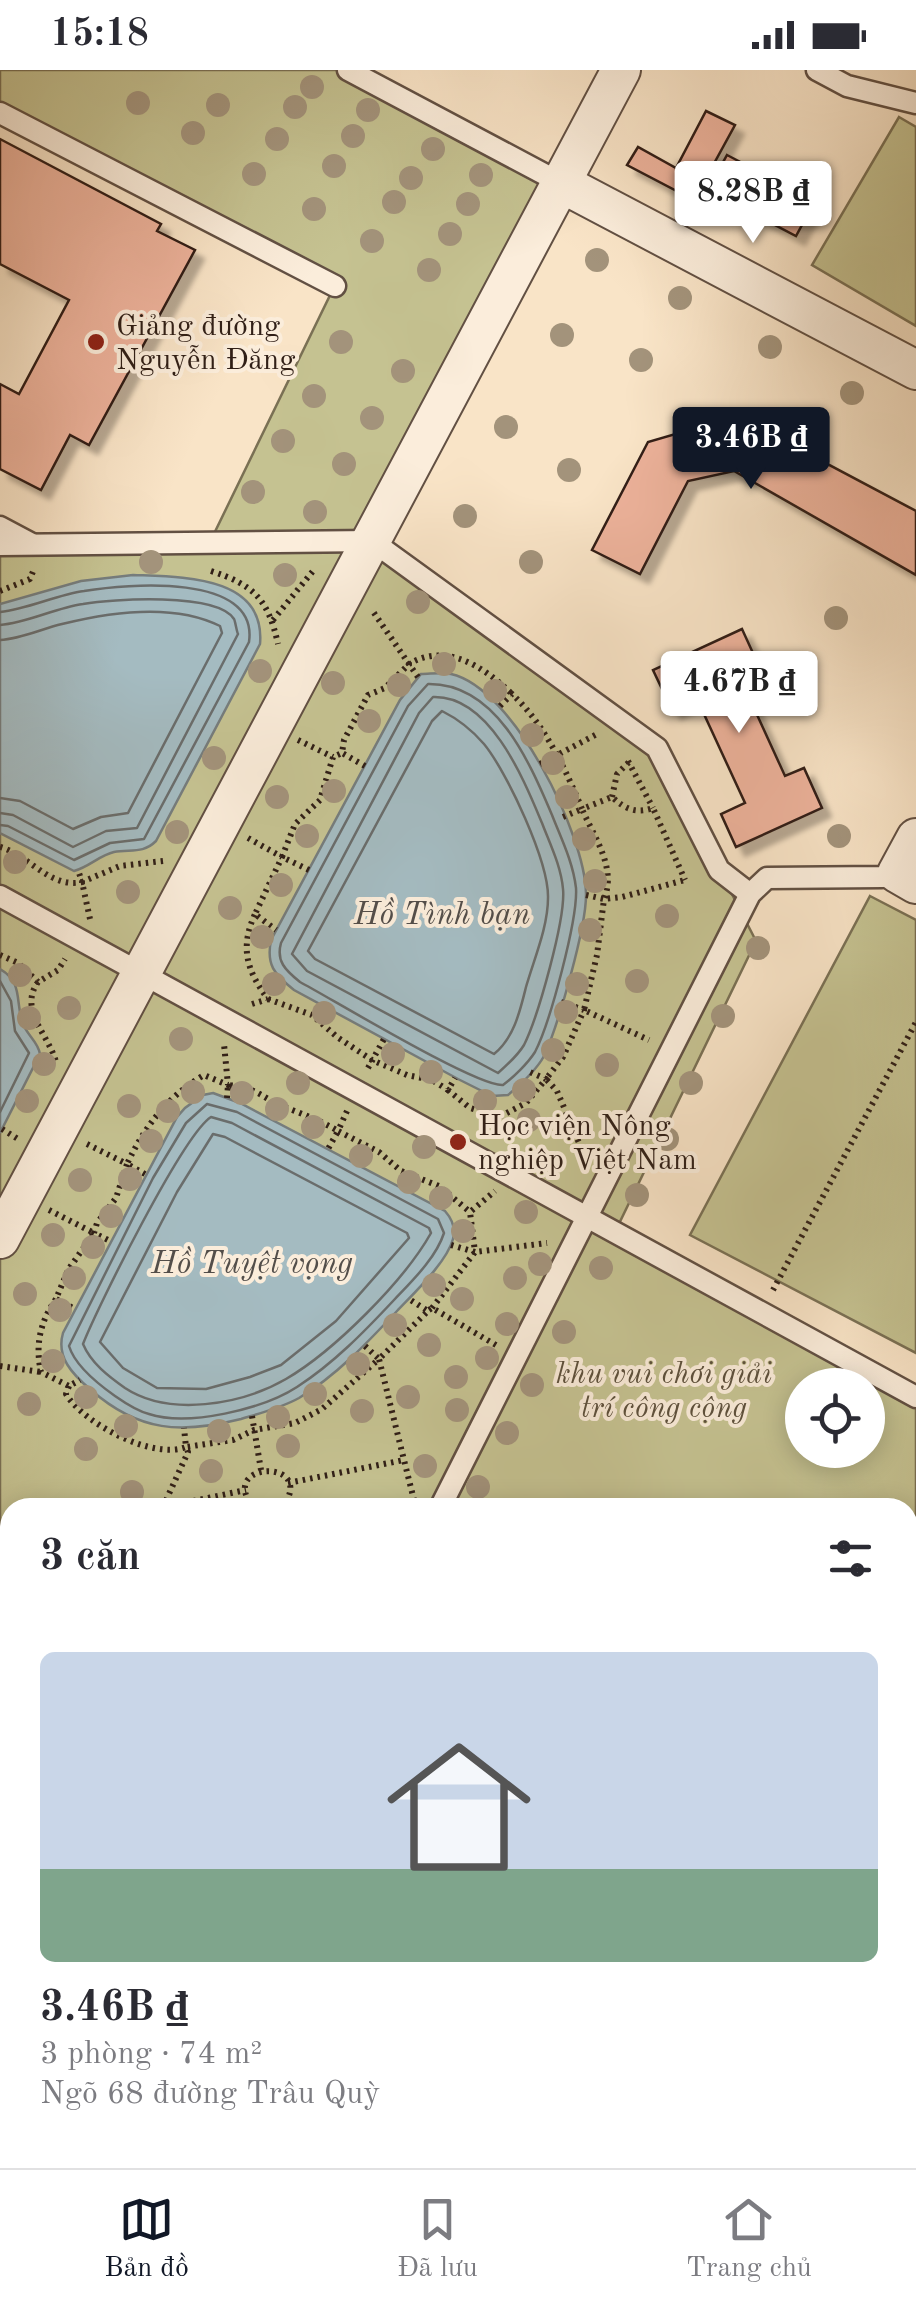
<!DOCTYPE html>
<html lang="vi">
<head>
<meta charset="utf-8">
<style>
  :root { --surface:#fff; --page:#f7f7f7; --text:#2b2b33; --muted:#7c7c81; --line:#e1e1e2; --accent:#111827 }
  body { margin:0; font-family:"Old Standard TT",serif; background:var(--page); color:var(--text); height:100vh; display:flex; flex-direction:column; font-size:38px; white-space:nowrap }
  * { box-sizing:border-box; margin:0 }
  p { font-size:32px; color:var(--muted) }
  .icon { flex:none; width:55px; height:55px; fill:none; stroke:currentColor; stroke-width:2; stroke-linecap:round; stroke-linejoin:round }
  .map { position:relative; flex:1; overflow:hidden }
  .details { position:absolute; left:0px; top:1428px; width:918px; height:672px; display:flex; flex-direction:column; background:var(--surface); border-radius:30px 30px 0 0; box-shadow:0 5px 25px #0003 }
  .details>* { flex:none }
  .controls { position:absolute; left:785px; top:1298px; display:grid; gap:20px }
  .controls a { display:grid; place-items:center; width:100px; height:100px; border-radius:50%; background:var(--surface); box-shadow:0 5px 25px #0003; font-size:50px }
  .price { position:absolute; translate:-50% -85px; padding:0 22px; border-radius:10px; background:#fff; color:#222; font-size:32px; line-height:65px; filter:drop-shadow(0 2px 5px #0008) }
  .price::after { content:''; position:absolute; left:50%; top:60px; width:30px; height:22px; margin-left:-15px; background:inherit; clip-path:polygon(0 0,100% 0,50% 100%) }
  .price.selected { background:var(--accent); color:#fff }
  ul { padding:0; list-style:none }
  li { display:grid; align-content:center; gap:20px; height:530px; padding:0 40px }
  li+li { border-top:2px solid var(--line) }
  li span { display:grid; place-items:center; height:310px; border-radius:15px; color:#555 }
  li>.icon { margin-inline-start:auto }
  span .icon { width:180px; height:180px; fill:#fffc; stroke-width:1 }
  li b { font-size:42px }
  h2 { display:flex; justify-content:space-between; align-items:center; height:120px; padding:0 40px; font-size:42px }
  .status { display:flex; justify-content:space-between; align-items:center; height:70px; padding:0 50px; background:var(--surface); direction:ltr }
  .status svg { height:28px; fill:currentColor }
  .dock { display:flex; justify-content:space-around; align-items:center; height:140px; border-top:2px solid var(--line); background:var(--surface); font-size:28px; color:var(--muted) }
  .dock a { display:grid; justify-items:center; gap:5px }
  .dock .selected { color:var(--accent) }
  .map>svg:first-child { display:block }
</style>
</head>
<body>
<div class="status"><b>15:18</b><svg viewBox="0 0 49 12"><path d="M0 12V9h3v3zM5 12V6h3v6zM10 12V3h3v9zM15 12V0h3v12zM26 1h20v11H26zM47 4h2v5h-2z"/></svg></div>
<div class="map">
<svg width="916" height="2098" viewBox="0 0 916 2098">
  <defs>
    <filter id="shadow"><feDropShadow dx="9" dy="9" stdDeviation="2.5" flood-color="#0004"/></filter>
  </defs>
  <rect width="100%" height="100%" fill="#f9e4c7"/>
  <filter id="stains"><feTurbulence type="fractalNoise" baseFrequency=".002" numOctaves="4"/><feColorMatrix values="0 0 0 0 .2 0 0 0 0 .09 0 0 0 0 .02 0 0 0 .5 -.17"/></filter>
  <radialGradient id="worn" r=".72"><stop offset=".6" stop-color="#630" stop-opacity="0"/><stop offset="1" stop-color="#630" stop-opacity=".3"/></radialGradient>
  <!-- green -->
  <g fill="#c5c291" stroke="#7a7054" stroke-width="2.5" fill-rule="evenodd">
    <path d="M0 0H363L560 108 374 471 657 678 756 871 615 1162 916 1327V1927L908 1939V1438H10V1908L0 1901V475L209 474 334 217 0 43ZM802 1315H868V1380H802Z"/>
    <path d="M899 47 916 57V256L812 195Z"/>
    <path d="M870 826 916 850V1283L690 1165Z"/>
    <path d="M916 1980V2098H830L836 2090H908V1992Z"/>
    <path d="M199 2090H806L817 2098H193Z"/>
  </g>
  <!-- water -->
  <g fill="#a4bbc1" stroke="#767d7d" stroke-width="2.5">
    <path d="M133 505C181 507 266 505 260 574L156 771C143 784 131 779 114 782 100 785 89 797 74 801L0 763V534L81 511Z"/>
    <path d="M421 604C430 604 442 602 451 604 514 618 585 765 586 823 587 855 558 956 544 986 537 999 520 1015 508 1025L492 1026 458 1009 294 920C274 904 266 895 271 870L400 630Z"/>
    <path d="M0 899C25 913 14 935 24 956 29 967 38 972 40 984L0 1063Z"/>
    <path d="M213 1023 240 1033 445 1141C452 1149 456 1158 453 1169 447 1192 414 1223 397 1241 367 1273 336 1306 299 1328 281 1338 261 1343 241 1349 181 1364 139 1362 91 1320 72 1304 56 1287 63 1263L177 1047 185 1038 203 1025Z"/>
  </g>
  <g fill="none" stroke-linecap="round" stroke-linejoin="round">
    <!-- shore -->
    <g stroke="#6a6d6c" stroke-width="2.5">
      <path d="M0 542C28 539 56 525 84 521 126 514 259 502 249 572L144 769 110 773 74 790 8 756 0 755"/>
      <path d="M0 555C27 553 55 538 83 534 111 529 217 522 234 549 235 550 237 563 238 564L137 758 106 761 73 777 13 745 0 743"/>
      <path d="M0 570C21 569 41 559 62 554 110 542 174 533 220 556L222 563 128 743 101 747 73 759 20 731 0 728"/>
      <path d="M428 614C496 613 529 691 552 745 561 768 573 792 576 818 578 849 550 953 535 982 528 993 514 1007 503 1015 477 1017 332 929 300 912 285 900 276 891 281 873L408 636Z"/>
      <path d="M433 627C490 625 524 710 542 753 550 774 561 796 563 819 566 848 538 947 524 975 518 985 506 996 498 1003L307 901 292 884 419 643Z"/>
      <path d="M442 641C458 649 472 660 484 674 507 702 549 792 548 828 548 857 534 889 526 917 520 941 514 968 494 984L315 889 308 881 432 651Z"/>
      <path d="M0 911 11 931 15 961 29 983 0 1042"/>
      <path d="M207 1034 237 1042 438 1149 444 1163C436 1188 412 1211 394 1230 364 1262 334 1293 297 1317 263 1339 188 1357 149 1344 137 1341 125 1333 115 1326 98 1314 75 1296 69 1276L153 1108 186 1053Z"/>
      <path d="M211 1047 232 1053 429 1158 431 1163C404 1211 334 1281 286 1309 241 1335 169 1347 125 1318 108 1306 91 1293 83 1274 98 1236 183 1065 211 1047Z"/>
      <path d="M213 1064 225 1067 407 1163 409 1168 336 1251 281 1295 250 1307 206 1319 157 1318 123 1298 100 1272 177 1122Z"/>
    </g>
  </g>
  <!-- building -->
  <g fill="#edb29b" stroke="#301f17" stroke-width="2.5" filter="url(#shadow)">
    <path d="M706 41 735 55 694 130 627 95 638 77 676 98Z"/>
    <path d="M0 69 161 154 157 161 195 180 89 375 70 365 41 420 0 399V314L19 324 69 230 0 194Z"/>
    <path d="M727 85 815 131 796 166 708 120Z"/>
    <path d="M737 346 916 441V505L734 401 688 411 640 504 592 480 648 372Z"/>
    <path d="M742 559 763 605 743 614 785 706 804 698 822 738 736 777 721 744 745 733 697 629 672 640 653 600Z"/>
    <path d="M908 1470 916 1474V1559L908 1577Z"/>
    <path d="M0 1635 10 1643V1707L0 1699Z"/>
    <path d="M908 1690 916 1696V1788L908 1782Z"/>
    <path d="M564 2090H629L637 2095 640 2090H762L773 2098H558Z"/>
  </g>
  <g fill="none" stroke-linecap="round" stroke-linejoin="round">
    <!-- lane casing -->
    <g stroke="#625043" stroke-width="25">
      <g id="lane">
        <path d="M348 0 559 112"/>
        <path d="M817 0 847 16 916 33"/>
        <path d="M0 43 335 216"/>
        <path d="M0 457 32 474"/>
        <path d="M0 475 372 471 657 678 719 800 750 824"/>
        <path d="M0 826 916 1327"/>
        <path d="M440 1438 750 824 767 808 882 807 897 803"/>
        <path d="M0 1609 10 1615"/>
        <path d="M908 1829 916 1835"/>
        <path d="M908 1942 916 1931"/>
        <path d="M908 1980 916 1969"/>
        <path d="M778 2090 790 2098"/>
        <path d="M816 2098 823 2090"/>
      </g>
    </g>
    <!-- street casing -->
    <g stroke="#625043" stroke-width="42">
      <g id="street">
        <path d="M559 112 916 300"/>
        <path d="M916 768 897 803 916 814"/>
        <path d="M0 1169 621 0"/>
      </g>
    </g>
    <!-- path -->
    <g stroke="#301f17" stroke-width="6" stroke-dasharray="2.5 5" stroke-linecap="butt">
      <path d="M211 501C254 515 268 529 278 574"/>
      <path d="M0 521 30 509 34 499"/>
      <path d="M273 550 313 501"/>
      <path d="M418 607 409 594C446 572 483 596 512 624"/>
      <path d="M500 636 512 624C545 655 565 698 582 739L612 727C625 739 636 744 653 738L685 810"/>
      <path d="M298 670 333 687"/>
      <path d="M628 691 653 738"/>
      <path d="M540 694 599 663"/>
      <path d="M365 696 342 683 344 670 368 625 385 618 409 594 372 540"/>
      <path d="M612 727 617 704 629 692"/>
      <path d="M563 747 582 739C594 767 617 798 604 829L622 827 685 810"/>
      <path d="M248 768 282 787 255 844 276 860"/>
      <path d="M0 777C29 785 50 819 82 812L78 800"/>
      <path d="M309 800 282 787 295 754 320 730 333 687 342 683"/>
      <path d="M586 825 604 829 597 885 584 940 649 970"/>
      <path d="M90 849 82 812 120 796 163 791"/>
      <path d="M0 885 18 893 38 912 58 900 65 889"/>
      <path d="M38 912C18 940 49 965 56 992"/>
      <path d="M268 929 312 945 337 967 372 990 407 1005 432 1010 448 1020 455 1008"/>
      <path d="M561 932 584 940 563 987 546 1009 557 1021 588 1094"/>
      <path d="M252 934 268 929C246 900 240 877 255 844"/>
      <path d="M368 998 384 969"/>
      <path d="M448 1020 470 1038 499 1047 526 1033 546 1009 530 1002"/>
      <path d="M227 1028 228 1015C257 1017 263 1029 287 1038 305 1045 321 1051 338 1061L328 1079"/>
      <path d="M347 1041 338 1061 379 1082 401 1101 439 1116 470 1142"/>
      <path d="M2 1059 18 1069"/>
      <path d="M87 1074 127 1094 116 1128 97 1153 94 1163 110 1171"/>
      <path d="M145 1104 127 1094C145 1056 167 1027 204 1005L228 1015 224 974"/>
      <path d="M49 1140 94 1163 68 1200 56 1229 75 1239"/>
      <path d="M451 1175 475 1182 470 1142 495 1121"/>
      <path d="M773 1220 916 952"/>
      <path d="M56 1229C40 1252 35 1275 41 1302L69 1316 80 1310"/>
      <path d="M432 1238 475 1182 547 1173"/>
      <path d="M429 1240 432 1238 496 1275"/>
      <path d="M365 1276 379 1289 428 1241 409 1229"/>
      <path d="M0 1296 41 1302"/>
      <path d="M69 1316 66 1324C84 1354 153 1390 186 1377L184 1358"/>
      <path d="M252 1346 261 1400"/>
      <path d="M288 1413 404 1390 415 1434"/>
      <path d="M163 1437 188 1382 186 1377 233 1370 254 1360 295 1353 322 1339 379 1289 404 1390"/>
      <path d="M164 1437 246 1420"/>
      <path d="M254 1438C214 1391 320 1387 282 1438"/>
      <path d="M908 2040 916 2028"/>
      <path d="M908 2055 916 2062"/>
      <path d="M853 2090 864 2098"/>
      <path d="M882 2090 893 2098"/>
    </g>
    <!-- lane -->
    <use href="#lane" stroke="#fbeddb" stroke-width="20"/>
    <!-- street -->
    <use href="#street" stroke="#fbeddb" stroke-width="38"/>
  </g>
  <!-- trees -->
  <g fill="#a3937b">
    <circle cx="312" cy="17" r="12"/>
    <circle cx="138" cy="33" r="12"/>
    <circle cx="218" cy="35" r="12"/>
    <circle cx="295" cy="37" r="12"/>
    <circle cx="368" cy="40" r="12"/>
    <circle cx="193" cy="63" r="12"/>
    <circle cx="353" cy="66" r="12"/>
    <circle cx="277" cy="69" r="12"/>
    <circle cx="433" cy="79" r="12"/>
    <circle cx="334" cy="96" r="12"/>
    <circle cx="254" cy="104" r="12"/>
    <circle cx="481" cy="105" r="12"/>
    <circle cx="411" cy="108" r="12"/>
    <circle cx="394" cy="132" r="12"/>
    <circle cx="468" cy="134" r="12"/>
    <circle cx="314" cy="139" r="12"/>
    <circle cx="450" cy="164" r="12"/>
    <circle cx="372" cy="171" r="12"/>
    <circle cx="597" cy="190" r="12"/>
    <circle cx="429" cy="200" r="12"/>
    <circle cx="680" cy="228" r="12"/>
    <circle cx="562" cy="265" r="12"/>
    <circle cx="341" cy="272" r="12"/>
    <circle cx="770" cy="277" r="12"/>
    <circle cx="641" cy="290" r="12"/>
    <circle cx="403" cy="301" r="12"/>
    <circle cx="852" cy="323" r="12"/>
    <circle cx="314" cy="326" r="12"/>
    <circle cx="372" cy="348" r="12"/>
    <circle cx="506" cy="357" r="12"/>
    <circle cx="283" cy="371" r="12"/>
    <circle cx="344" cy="394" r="12"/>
    <circle cx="569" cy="400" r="12"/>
    <circle cx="253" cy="422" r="12"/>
    <circle cx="315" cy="442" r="12"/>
    <circle cx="465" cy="446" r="12"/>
    <circle cx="151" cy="492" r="12"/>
    <circle cx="531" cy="492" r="12"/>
    <circle cx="285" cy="505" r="12"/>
    <circle cx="418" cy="532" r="12"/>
    <circle cx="836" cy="548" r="12"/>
    <circle cx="444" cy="594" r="12"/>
    <circle cx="260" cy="601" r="12"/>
    <circle cx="333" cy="613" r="12"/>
    <circle cx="399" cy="615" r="12"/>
    <circle cx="495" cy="621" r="12"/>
    <circle cx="369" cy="651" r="12"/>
    <circle cx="532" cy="665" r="12"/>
    <circle cx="214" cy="688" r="12"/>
    <circle cx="553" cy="693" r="12"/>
    <circle cx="334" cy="721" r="12"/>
    <circle cx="277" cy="727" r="12"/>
    <circle cx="567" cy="727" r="12"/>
    <circle cx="177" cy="762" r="12"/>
    <circle cx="307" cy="766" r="12"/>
    <circle cx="839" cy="766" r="12"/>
    <circle cx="584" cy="769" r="12"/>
    <circle cx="15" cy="792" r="12"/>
    <circle cx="595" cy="811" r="12"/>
    <circle cx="281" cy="815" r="12"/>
    <circle cx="128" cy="822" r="12"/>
    <circle cx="230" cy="838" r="12"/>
    <circle cx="667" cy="846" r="12"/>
    <circle cx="590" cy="860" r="12"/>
    <circle cx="262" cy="867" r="12"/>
    <circle cx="758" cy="878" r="12"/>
    <circle cx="20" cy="905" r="12"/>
    <circle cx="637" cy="911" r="12"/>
    <circle cx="274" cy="914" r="12"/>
    <circle cx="577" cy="914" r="12"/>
    <circle cx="69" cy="938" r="12"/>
    <circle cx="566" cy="942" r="12"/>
    <circle cx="324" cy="943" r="12"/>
    <circle cx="723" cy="946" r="12"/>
    <circle cx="29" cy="948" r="12"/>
    <circle cx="181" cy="969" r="12"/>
    <circle cx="553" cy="980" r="12"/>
    <circle cx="393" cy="984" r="12"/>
    <circle cx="44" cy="994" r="12"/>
    <circle cx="607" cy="995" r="12"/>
    <circle cx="431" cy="1002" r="12"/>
    <circle cx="298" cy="1013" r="12"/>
    <circle cx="691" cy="1013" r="12"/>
    <circle cx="524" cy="1020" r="12"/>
    <circle cx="193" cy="1022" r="12"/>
    <circle cx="242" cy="1023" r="12"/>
    <circle cx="27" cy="1031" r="12"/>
    <circle cx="485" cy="1031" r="12"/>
    <circle cx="129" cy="1036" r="12"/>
    <circle cx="277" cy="1039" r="12"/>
    <circle cx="168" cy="1041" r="12"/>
    <circle cx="529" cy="1050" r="12"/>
    <circle cx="313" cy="1057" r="12"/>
    <circle cx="667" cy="1069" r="12"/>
    <circle cx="151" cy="1071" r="12"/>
    <circle cx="424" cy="1077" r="12"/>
    <circle cx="361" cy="1086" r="12"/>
    <circle cx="130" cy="1109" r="12"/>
    <circle cx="80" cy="1110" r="12"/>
    <circle cx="409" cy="1112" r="12"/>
    <circle cx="637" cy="1125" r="12"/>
    <circle cx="441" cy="1128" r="12"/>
    <circle cx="526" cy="1142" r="12"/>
    <circle cx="111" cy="1146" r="12"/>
    <circle cx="463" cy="1161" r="12"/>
    <circle cx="53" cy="1165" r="12"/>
    <circle cx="93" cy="1177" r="12"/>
    <circle cx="540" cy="1194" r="12"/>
    <circle cx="601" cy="1198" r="12"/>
    <circle cx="74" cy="1208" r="12"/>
    <circle cx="515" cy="1208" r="12"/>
    <circle cx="434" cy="1215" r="12"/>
    <circle cx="25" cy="1224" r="12"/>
    <circle cx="462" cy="1229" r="12"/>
    <circle cx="60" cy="1240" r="12"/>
    <circle cx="507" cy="1254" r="12"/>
    <circle cx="395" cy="1255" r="12"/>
    <circle cx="564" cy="1262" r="12"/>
    <circle cx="429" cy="1275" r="12"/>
    <circle cx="487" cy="1288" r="12"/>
    <circle cx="53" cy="1291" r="12"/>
    <circle cx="358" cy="1294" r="12"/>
    <circle cx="456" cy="1307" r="12"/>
    <circle cx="532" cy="1315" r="12"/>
    <circle cx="315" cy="1324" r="12"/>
    <circle cx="86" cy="1327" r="12"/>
    <circle cx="408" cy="1327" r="12"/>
    <circle cx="29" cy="1334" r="12"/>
    <circle cx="457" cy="1340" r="12"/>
    <circle cx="362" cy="1341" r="12"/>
    <circle cx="278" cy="1347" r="12"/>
    <circle cx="126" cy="1356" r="12"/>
    <circle cx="219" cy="1361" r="12"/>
    <circle cx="507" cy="1363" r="12"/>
    <circle cx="288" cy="1376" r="12"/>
    <circle cx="86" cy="1379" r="12"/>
    <circle cx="425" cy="1396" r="12"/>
    <circle cx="211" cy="1401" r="12"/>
    <circle cx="478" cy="1417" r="12"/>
    <circle cx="132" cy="1422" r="12"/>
  </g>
  <!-- markers -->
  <g fill="#8f2418" stroke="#fbeddb" stroke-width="4">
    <circle cx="96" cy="272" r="10"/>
    <circle cx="458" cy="1072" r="10"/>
  </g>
  <g text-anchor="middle" stroke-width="8" stroke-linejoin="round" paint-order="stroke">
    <!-- poi labels -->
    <g font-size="30" fill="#301f17" stroke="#fbeddb" text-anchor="start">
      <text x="116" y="265">Giảng đường<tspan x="116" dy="34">Nguyễn Đăng</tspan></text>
      <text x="478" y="1065">Học viện Nông<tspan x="478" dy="34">nghiệp Việt Nam</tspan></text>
    </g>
    <!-- park labels -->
    <g font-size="30" font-style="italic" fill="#5d503c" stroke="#fbeddb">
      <text x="664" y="1313">khu vui chơi giải<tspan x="664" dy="34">trí công cộng</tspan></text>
    </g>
    <!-- water labels -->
    <g font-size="32" font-style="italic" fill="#534e4a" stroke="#fbeddb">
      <text x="442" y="854">Hồ Tình bạn</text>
      <text x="252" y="1203">Hồ Tuyệt vọng</text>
    </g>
  </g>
  <rect width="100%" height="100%" filter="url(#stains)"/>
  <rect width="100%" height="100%" fill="url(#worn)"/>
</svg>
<div class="controls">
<a><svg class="icon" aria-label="locate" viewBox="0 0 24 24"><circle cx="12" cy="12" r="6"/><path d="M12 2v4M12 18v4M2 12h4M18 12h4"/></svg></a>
</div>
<b class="price" style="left:753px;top:176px">8.28B ₫</b>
<b class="price selected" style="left:751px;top:422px">3.46B ₫</b>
<b class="price" style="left:739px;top:666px">4.67B ₫</b>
<section class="details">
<h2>3 căn<svg class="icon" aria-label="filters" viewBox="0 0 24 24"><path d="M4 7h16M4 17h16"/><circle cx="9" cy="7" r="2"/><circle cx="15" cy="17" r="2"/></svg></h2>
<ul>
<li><span style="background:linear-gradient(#c9d6e8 70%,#7fa58c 0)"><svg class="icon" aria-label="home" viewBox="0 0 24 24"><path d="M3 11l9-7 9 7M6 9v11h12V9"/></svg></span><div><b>3.46B ₫</b><p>3 phòng · 74 m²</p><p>Ngõ 68 đường Trâu Quỳ</p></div></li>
</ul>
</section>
</div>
<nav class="dock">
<a class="selected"><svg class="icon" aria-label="map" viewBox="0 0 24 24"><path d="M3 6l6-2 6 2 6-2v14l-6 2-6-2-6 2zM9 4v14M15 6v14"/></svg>Bản đồ</a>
<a><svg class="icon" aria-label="saved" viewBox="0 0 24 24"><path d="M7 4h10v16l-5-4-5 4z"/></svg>Đã lưu</a>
<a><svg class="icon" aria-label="home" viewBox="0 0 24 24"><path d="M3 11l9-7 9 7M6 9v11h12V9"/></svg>Trang chủ</a>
</nav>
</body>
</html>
